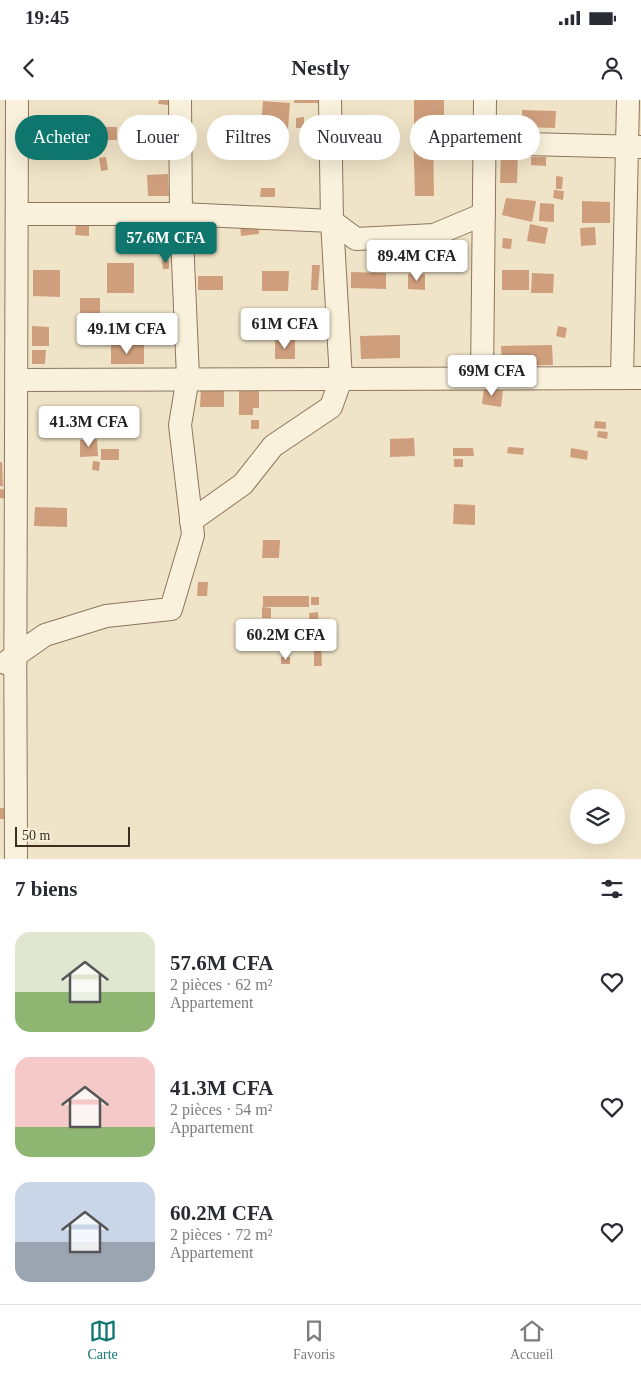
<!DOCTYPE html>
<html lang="fr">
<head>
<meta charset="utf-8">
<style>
  :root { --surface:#fff; --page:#f7f7f7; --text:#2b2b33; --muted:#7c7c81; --line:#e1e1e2; --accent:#0f766e }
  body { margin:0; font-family:Georgia,serif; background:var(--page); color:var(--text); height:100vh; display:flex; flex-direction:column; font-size:19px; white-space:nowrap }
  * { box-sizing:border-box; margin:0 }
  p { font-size:16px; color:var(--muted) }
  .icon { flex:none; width:28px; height:28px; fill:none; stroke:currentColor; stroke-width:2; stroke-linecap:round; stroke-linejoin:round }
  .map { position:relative; height:759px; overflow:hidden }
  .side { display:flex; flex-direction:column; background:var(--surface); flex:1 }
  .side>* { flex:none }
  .banner { position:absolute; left:15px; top:15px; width:611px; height:45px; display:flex; gap:10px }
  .fabs { position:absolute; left:570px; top:689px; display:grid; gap:10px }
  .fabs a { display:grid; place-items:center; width:55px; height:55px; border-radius:50%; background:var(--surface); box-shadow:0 5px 20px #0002; font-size:25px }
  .scale { position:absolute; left:15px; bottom:12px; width:115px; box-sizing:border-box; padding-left:5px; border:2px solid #3d2e20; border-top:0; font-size:14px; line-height:18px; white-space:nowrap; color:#3d2e20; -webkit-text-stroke:4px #f7eed8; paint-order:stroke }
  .price { position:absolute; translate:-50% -42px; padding:0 11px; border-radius:5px; background:#fff; color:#222; font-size:16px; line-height:32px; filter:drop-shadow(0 1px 2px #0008) }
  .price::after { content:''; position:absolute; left:50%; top:30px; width:15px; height:11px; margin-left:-8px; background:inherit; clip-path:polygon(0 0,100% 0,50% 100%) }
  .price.active { background:var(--accent); color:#fff }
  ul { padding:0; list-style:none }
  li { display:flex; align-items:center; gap:15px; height:125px; padding:0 15px }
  li span { display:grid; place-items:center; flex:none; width:140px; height:100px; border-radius:15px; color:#555 }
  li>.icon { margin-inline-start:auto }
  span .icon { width:60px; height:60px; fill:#fffc; stroke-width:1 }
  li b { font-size:21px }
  h2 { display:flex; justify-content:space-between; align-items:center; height:60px; padding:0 15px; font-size:21px }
  .chip { padding:0 18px; border-radius:22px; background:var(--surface); box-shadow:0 5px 20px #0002; font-size:18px; line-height:45px }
  .chip.active { background:var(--accent); color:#fff }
  .status { display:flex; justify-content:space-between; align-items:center; height:35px; padding:0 25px; background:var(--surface); direction:ltr }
  .status svg { height:14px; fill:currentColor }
  header { display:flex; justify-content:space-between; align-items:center; height:65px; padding:0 15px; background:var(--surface); font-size:22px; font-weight:800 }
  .tabs { display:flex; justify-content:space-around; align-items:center; height:70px; border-top:1px solid var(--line); background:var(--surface); font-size:14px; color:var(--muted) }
  .tabs a { display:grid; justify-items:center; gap:2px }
  .tabs .active { color:var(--accent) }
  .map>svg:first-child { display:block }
</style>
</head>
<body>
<div class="status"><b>19:45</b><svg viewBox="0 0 49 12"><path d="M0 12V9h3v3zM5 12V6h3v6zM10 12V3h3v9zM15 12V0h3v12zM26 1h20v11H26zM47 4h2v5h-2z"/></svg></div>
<header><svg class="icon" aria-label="back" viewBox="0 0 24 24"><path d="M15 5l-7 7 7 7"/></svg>Nestly<svg class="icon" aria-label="person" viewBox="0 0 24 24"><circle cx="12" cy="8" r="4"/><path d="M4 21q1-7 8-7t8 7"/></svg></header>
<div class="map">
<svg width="641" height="759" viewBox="0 0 641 759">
  <rect width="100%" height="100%" fill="#f0e4c8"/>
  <!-- building -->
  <g fill="#cf9f7d">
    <path d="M159 0H168V5L158 4Z"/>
    <rect x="294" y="0" width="27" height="3"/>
    <path d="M414 0H444V26L414 25Z"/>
    <path d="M263 1 290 3 288 29 261 27Z"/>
    <path d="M522 10 556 11 555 28 522 27Z"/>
    <path d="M304 17V28H296V18Z"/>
    <rect x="153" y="19" width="16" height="10"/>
    <path d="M43 20 68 21 67 28H43Z"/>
    <rect x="100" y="27" width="17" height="13"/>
    <path d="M448 27H456V38L447 37Z"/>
    <path d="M260 30H269V53H261Z"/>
    <path d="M413 30H433L434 96H415Z"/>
    <path d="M501 53 518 54 517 83H500Z"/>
    <path d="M106 57 108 70 101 71 99 58Z"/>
    <path d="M531 57H546V66L531 65Z"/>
    <path d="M168 74 169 96H148L147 75Z"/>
    <path d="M556 76 563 77 562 89H556Z"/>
    <path d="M261 88H275V97H260Z"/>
    <path d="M554 90 564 91 563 100 553 98Z"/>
    <path d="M506 98 536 101 532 122 502 115Z"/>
    <path d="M582 101 610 102V123H582Z"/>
    <path d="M540 103 554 104V122L539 121Z"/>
    <path d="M258 123 259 134 241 136 240 125Z"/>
    <path d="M530 124 548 128 545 144 527 141Z"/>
    <path d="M76 125H89V136L75 135Z"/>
    <path d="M142 125H170L169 134H142Z"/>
    <path d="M595 127 596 145 581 146 580 128Z"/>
    <path d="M503 138 512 139 511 149 502 148Z"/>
    <path d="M161 139 172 140 171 156H161Z"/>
    <path d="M162 159 169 160V169H163Z"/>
    <rect x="107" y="163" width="27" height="30"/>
    <path d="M312 165H320L318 190H311Z"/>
    <path d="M33 170H60V197L33 196Z"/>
    <rect x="502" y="170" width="27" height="20"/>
    <path d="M262 171H289L288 191H262Z"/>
    <path d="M351 172 386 173V189L351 188Z"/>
    <path d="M532 173 554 174 553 193H531Z"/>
    <path d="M408 174H425V190L408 189Z"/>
    <rect x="198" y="176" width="25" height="14"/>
    <path d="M80 198H100V217L80 216Z"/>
    <path d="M32 226 49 227V246H32Z"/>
    <path d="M558 226 567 228 565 238 556 236Z"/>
    <path d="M400 235V258L361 259 360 236Z"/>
    <rect x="275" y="240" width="20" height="19"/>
    <rect x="111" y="245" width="33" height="19"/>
    <path d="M552 245 553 265 502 266 501 246Z"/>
    <path d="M32 250H46L45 264H32Z"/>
    <path d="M484 287 503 290 501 307 482 304Z"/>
    <path d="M201 288H224V307H200Z"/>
    <path d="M239 288 259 289V308H253V315H239Z"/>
    <rect x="251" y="320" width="8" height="9"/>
    <path d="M595 321 606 322V329L594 328Z"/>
    <path d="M598 331 608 332 607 339 597 337Z"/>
    <path d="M414 338 415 356 390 357V339Z"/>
    <path d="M97 339 98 356 80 357V340Z"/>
    <path d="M508 347 524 348 523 355 507 353Z"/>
    <path d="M453 348H473L474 356H453Z"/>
    <path d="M571 348 588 351 587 360 570 357Z"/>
    <rect x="101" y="349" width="18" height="11"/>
    <rect x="454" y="359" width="9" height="8"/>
    <path d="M93 361 100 362 99 371 92 370Z"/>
    <path d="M0 362H2L3 386H0Z"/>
    <path d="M0 389 7 390 6 399 0 398Z"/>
    <path d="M454 404 475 405V425L453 424Z"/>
    <path d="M35 407 67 408V427L34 426Z"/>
    <path d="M263 440H280L279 458H262Z"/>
    <path d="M198 482H208L207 496H197Z"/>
    <rect x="263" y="496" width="46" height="11"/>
    <rect x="311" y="497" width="8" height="8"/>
    <path d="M262 507 271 508V518H262Z"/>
    <path d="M318 512 319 528 310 529 309 513Z"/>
    <path d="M288 520 290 524 305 521 307 540 265 547 263 521Z"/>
    <path d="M320 530V538L312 539V531Z"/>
    <path d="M321 540 322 566H314V541Z"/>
    <rect x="281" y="557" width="9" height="7"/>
    <rect x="0" y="708" width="6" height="11"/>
  </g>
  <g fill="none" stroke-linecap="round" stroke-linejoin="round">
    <!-- minor casing -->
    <g stroke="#8d765c" stroke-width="24">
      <g id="minor">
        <path d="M484 43 641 47"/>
        <path d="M17 114H181L332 121 356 139 434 135 484 114"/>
        <path d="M622 276 628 0"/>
        <path d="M482 278 485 0"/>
        <path d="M17 280 641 278"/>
        <path d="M191 421 243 384 273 346 331 307 341 279 332 121 330 0"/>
        <path d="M5 563 45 535 106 516 171 509 193 435 180 325 188 277 181 114 180 0"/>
        <path d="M16 759C14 506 17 253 17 0"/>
      </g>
    </g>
    <!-- minor -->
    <use href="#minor" stroke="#faf1dc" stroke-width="22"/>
  </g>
</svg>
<div class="fabs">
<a><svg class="icon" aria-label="layers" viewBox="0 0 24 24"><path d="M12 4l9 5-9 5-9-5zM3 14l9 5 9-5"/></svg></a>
</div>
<div class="scale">50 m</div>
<b class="price active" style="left:166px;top:164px">57.6M CFA</b>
<b class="price" style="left:417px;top:182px">89.4M CFA</b>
<b class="price" style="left:285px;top:250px">61M CFA</b>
<b class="price" style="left:127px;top:255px">49.1M CFA</b>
<b class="price" style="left:492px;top:297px">69M CFA</b>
<b class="price" style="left:89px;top:348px">41.3M CFA</b>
<b class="price" style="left:286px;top:561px">60.2M CFA</b>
<div class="banner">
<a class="chip active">Acheter</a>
<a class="chip">Louer</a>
<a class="chip">Filtres</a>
<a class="chip">Nouveau</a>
<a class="chip">Appartement</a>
</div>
</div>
<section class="side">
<h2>7 biens<svg class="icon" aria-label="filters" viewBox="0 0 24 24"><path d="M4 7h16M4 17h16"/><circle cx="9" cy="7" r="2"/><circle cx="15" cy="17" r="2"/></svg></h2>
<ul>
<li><span style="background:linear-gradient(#dfe7d0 60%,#8fb573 0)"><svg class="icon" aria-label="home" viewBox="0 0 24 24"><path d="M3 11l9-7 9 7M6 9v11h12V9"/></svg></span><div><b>57.6M CFA</b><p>2 pièces · 62 m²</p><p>Appartement</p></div><svg class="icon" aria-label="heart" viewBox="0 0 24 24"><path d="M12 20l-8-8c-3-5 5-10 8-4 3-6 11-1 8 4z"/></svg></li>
<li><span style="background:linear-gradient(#f6c9c9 70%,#8fb573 0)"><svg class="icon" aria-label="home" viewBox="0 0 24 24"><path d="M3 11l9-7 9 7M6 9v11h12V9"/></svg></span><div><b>41.3M CFA</b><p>2 pièces · 54 m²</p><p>Appartement</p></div><svg class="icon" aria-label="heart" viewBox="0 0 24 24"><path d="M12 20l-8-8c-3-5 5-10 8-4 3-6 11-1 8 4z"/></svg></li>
<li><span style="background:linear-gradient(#c9d6e8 60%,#9aa5b1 0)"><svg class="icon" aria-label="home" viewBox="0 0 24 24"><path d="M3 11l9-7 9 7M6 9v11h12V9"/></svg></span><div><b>60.2M CFA</b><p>2 pièces · 72 m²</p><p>Appartement</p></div><svg class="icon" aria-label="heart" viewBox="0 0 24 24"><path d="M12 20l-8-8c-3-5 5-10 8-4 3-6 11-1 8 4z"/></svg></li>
</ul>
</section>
<nav class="tabs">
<a class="active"><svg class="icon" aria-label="map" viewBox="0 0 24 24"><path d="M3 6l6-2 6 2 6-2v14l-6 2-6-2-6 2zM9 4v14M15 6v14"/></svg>Carte</a>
<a><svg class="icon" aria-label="saved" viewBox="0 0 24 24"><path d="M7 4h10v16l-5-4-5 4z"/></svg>Favoris</a>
<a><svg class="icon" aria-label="home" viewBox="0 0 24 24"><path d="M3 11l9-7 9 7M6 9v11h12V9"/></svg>Accueil</a>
</nav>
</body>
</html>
